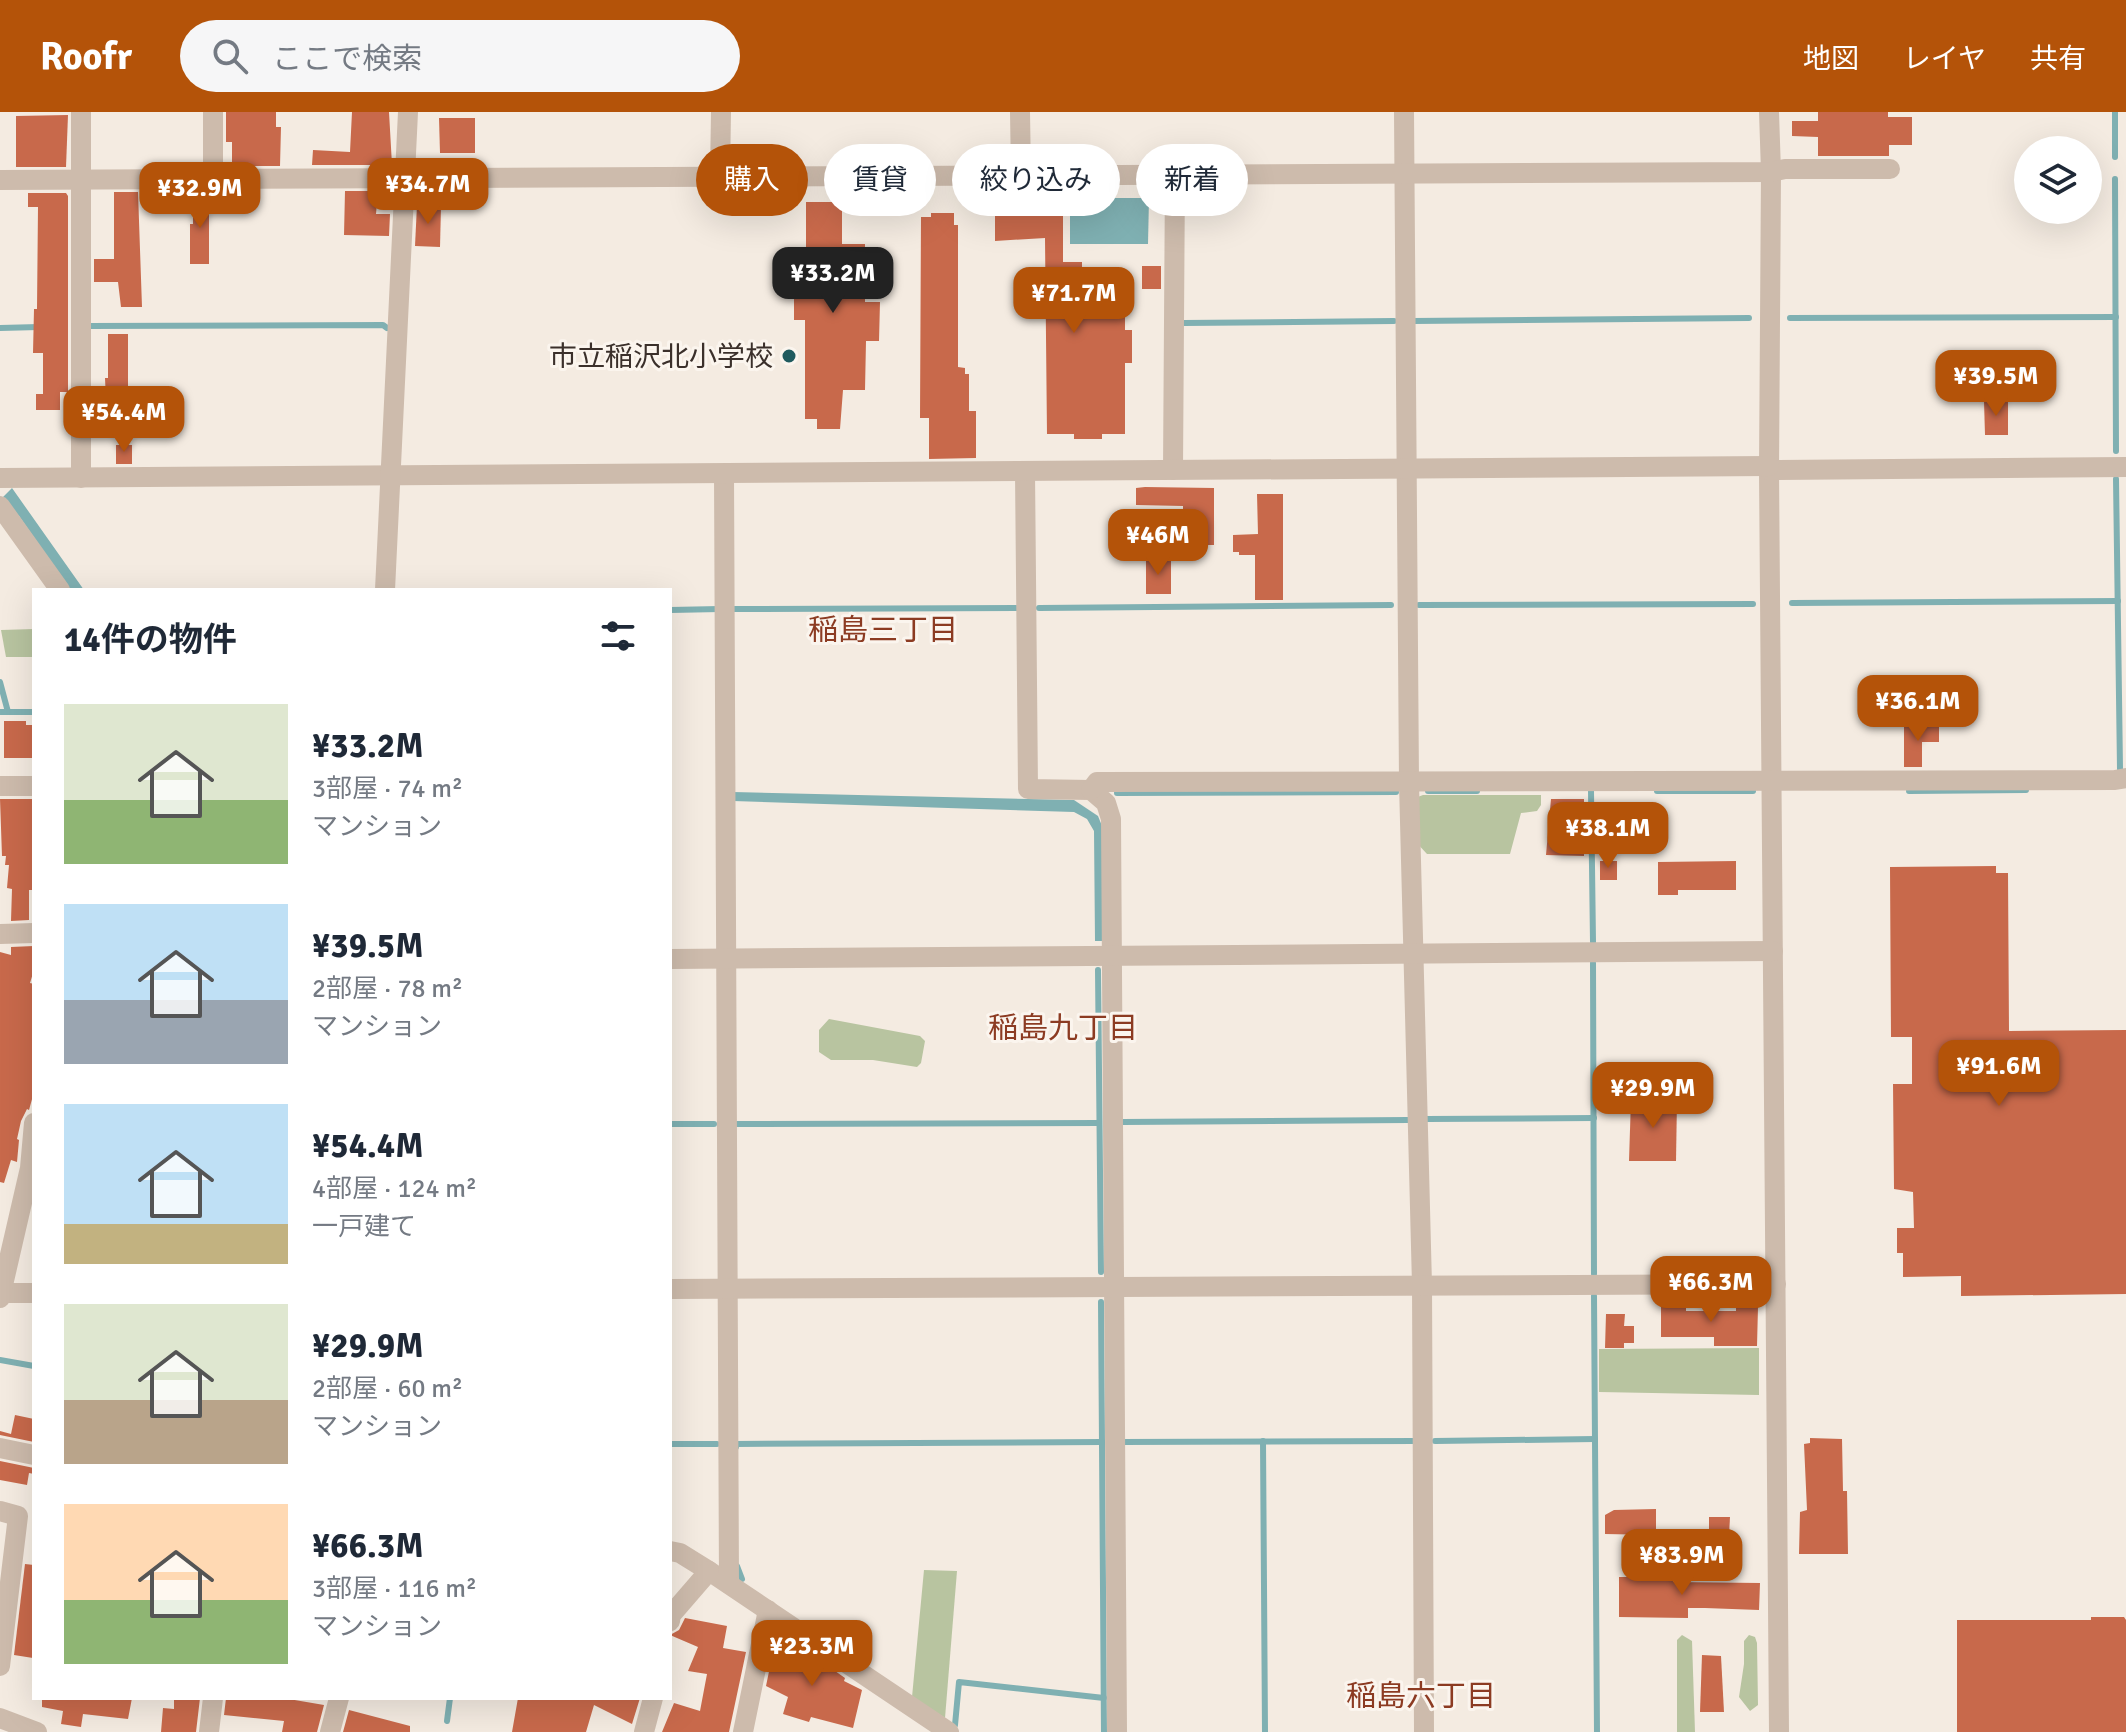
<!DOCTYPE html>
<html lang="ja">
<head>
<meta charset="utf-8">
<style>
  :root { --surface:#fff; --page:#f6f6f7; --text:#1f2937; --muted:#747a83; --accent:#b45309 }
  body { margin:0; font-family:Signika,"Noto Sans JP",sans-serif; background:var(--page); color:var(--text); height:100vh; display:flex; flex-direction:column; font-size:30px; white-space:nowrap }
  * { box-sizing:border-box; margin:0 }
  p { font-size:26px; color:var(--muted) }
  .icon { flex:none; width:44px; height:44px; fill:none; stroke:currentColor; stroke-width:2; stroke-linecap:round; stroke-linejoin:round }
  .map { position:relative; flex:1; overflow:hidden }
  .side { position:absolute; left:32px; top:476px; width:640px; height:1112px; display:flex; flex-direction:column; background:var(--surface); border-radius:0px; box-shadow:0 8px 32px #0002 }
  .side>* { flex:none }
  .guide { position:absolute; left:696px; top:32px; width:760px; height:72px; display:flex; gap:16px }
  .buttons { position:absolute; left:2014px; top:24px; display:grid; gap:16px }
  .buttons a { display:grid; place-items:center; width:88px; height:88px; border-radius:50%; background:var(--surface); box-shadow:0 8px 32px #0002; font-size:40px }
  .price { position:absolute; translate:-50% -68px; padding:0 18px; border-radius:16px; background:var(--accent); color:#fff; font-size:26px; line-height:52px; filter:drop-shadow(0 2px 4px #0008) }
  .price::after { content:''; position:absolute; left:50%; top:48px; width:24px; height:18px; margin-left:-12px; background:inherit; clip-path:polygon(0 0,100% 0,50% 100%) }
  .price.selected { background:#222; color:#fff }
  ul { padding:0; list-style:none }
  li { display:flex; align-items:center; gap:24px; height:200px; padding:0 32px }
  li span { display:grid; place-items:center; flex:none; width:224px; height:160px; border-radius:0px; color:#555 }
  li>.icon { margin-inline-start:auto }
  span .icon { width:96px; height:96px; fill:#fffc; stroke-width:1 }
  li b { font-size:34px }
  h2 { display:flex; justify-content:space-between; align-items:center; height:96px; padding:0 32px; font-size:34px }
  .pill { padding:0 28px; border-radius:36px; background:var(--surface); box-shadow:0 8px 32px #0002; font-size:28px; line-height:72px }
  .pill.selected { background:var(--accent); color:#fff }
  header { display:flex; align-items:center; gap:48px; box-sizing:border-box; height:112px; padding:0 40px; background:var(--accent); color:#fff }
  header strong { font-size:38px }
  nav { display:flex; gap:44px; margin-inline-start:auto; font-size:28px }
  .search { width:560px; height:72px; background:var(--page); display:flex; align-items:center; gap:20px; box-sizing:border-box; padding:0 28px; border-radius:44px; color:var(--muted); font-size:30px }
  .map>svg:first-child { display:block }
</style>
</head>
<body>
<header>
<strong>Roofr</strong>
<div class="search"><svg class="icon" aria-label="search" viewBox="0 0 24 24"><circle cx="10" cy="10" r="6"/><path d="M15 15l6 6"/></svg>ここで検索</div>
<nav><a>地図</a><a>レイヤ</a><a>共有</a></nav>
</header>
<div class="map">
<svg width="2126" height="1620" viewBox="0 0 2126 1620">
  <rect width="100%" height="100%" fill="#f4ebe1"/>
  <!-- green -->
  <g fill="#b8c4a0">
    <path d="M34 517V545H6L1 518Z"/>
    <path d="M1423 683H1541V693L1537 699 1521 701 1510 742H1427L1415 729V686Z"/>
    <path d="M829 907 920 924 925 929 921 951 917 955 873 948H831L819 940V918Z"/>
    <path d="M1759 1236V1283L1599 1280V1237Z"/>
    <path d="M924 1458 957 1459 945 1606 912 1585Z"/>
    <path d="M1682 1523 1692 1529 1695 1620H1677V1528Z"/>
    <path d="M1749 1523 1755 1525 1757 1531 1758 1593 1750 1599 1739 1585 1744 1552V1529Z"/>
  </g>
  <!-- water -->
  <g fill="#7fb0b2">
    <path d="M1070 86H1149L1148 132H1070Z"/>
    <path d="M12 376 84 478H70L19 404 1 387Z"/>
    <path d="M733 680 1074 688 1098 704 1102 714 1103 829H1095L1094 719 1087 707 1074 700 733 689Z"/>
  </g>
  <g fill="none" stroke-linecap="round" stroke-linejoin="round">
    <!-- stream -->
    <g stroke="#7fb0b2" stroke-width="6">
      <path d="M2115 0V45"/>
      <path d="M2115 67 2116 339"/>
      <path d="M1790 206 2116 205"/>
      <path d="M1413 209 1749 206"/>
      <path d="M1184 211 1394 209"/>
      <path d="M89 214 383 213 387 216"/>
      <path d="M0 216 39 215"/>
      <path d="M2116 367 2120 657"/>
      <path d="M1792 491 2118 489"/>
      <path d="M1419 493 1753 492"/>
      <path d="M1039 496 1391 493"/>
      <path d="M733 497 1016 496"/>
      <path d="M670 498 720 497"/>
      <path d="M0 570 8 600"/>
      <path d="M0 600H34"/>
      <path d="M1428 679H1477"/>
      <path d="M1591 679 1593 830"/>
      <path d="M1657 679H1753"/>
      <path d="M1909 679 2026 678"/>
      <path d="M1117 681 1396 680"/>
      <path d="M1593 851 1594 1162"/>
      <path d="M1098 858 1101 1160"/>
      <path d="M1427 1007 1594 1006"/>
      <path d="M1123 1010 1408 1008"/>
      <path d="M670 1012H714"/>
      <path d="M735 1012 1099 1011"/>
      <path d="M1594 1184 1597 1620"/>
      <path d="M1101 1190 1104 1620"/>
      <path d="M0 1248 34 1254"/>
      <path d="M1263 1329 1265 1620"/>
      <path d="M1435 1329 1595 1327"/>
      <path d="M1122 1330 1414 1329"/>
      <path d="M670 1332H717"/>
      <path d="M736 1335V1332L1102 1330"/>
      <path d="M737 1454 742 1467"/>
      <path d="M447 1609 450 1586"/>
      <path d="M955 1613 959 1570 1104 1586"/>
    </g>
  </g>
  <!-- building -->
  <g fill="#c8694b">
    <path d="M226 0H276V15H281L280 54H232V30H226Z"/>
    <path d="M352 0H389L392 53H312L313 38 350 40Z"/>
    <path d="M1818 0H1888V5H1912V33H1889V44H1818V25L1792 24V9H1818Z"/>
    <path d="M68 3 66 55H16V4Z"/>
    <path d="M439 6H475V41H440Z"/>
    <rect x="713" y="78" width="59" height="17"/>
    <path d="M345 79H378L376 102H390L389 124 344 123Z"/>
    <path d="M114 80H138L142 195H121L118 170H94V147H114Z"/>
    <path d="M193 80H209V152H190V112H193Z"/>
    <path d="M28 81H66L68 84V280H60V298H36V282H43V241H33L34 197H37L38 95H28Z"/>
    <path d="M806 90H842V132H865V190H880L879 229H866L865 278H843L840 317H817V307H805V208H794V160H806Z"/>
    <path d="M417 93 441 94 440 135 415 134Z"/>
    <path d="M1000 93 1063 94V150H1082V192L1099 193V197H1125V218H1132V251H1125V322H1102V327H1074V322H1047L1045 126 995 129V104H1000Z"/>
    <path d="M931 101H954V113H958V255L965 256V262H969V299H976V346L929 347V306H920L921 105H931Z"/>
    <rect x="1142" y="154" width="19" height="23"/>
    <path d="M108 222H128V311H107L105 266H108Z"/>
    <path d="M1984 289H2008V323H1985Z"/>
    <rect x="116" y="333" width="16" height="19"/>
    <path d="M1145 375 1214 376V433H1186V406H1183V394L1136 393V376Z"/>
    <path d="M1257 382H1283V488H1255V443H1239V440H1233V423L1258 422Z"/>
    <rect x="1146" y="448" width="25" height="34"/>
    <path d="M4 609H26V613H34V646H4Z"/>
    <path d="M1904 614H1939V630H1922V655H1904Z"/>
    <path d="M0 687H34V778H29V808L11 809 12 777 7 776 9 753H5L6 744H2Z"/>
    <path d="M1551 687H1584V744L1546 743Z"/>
    <rect x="1600" y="749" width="17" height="19"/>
    <path d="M1736 749V778H1678V783H1658V750Z"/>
    <path d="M1996 754V761H2008L2009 919 2126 918V1182L1961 1184V1164L1903 1165V1141H1897V1116H1914L1913 1080 1894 1077 1893 972H1912V925H1891L1890 755Z"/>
    <path d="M34 834V858L30 871 34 872V980L29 998 27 997 21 1009 17 1027 19 1028 17 1050 11 1048 4 1071 0 1070V840L11 843V835Z"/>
    <path d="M1631 987 1677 988 1676 1049H1629Z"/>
    <path d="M1661 1190H1686V1199H1736V1194L1758 1195 1757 1234H1714V1225H1661Z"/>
    <path d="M1606 1202H1625L1624 1214H1634V1231H1624V1236H1605Z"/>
    <path d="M15 1303 34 1307V1330L0 1323V1319L11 1322Z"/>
    <path d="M1810 1326 1842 1327 1843 1379H1847L1848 1442H1799L1800 1400 1807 1398 1804 1332 1810 1331Z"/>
    <path d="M0 1349 34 1356V1362L29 1361 27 1373 0 1368Z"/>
    <path d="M1656 1397V1423L1605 1422V1403L1614 1398Z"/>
    <path d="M1709 1405H1730L1729 1424 1709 1423Z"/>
    <path d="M25 1452 34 1453 33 1546 14 1543Z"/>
    <path d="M1619 1465H1673V1470L1760 1471 1759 1498 1705 1496H1688V1506L1619 1505Z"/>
    <path d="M2091 1505H2124L2126 1508V1620H1957V1508H2091Z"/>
    <path d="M685 1506 727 1514 723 1536 746 1540 729 1620H662L674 1591 700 1599 707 1562 688 1559 698 1535 670 1523 679 1518Z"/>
    <path d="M790 1529 817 1547 815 1551 828 1554 845 1566 844 1569 862 1578 853 1616 811 1605 809 1610 783 1602 788 1585 766 1574 772 1545 781 1536 785 1538Z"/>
    <path d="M1702 1543 1721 1544 1724 1600H1700Z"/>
    <path d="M42 1586H132L128 1607 83 1602 81 1615 61 1612 63 1599 42 1595Z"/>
    <path d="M174 1586H200L196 1620H161L163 1596 174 1597Z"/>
    <path d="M226 1586H283L324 1593 317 1620H282L284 1609 224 1603Z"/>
    <path d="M518 1586H640L632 1612 594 1593 586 1620H512Z"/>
    <path d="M349 1598 410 1614V1620H343Z"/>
  </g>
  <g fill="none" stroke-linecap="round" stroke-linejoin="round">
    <!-- minor -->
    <g stroke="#cdbbac" stroke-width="20">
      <path d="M213 0V66"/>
      <path d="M1020 0 1021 62"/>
      <path d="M1404 0 1409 671 1422 1173 1424 1620"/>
      <path d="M1769 0 1771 60 1769 358 1779 1620"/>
      <path d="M720 63 721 0"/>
      <path d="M0 68 1771 60 1785 57H1890"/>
      <path d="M1173 358 1175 61"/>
      <path d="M1769 358 2126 355"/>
      <path d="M1025 360 1028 677 1091 678 1106 691 1111 707 1117 1620"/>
      <path d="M724 362 729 1472"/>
      <path d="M0 366 1769 354"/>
      <path d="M81 366V0"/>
      <path d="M0 394 60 478"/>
      <path d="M385 478 408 0"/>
      <path d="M0 674H34"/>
      <path d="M1091 678 1097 670 2115 668 2126 666"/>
      <path d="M0 822 34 821"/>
      <path d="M670 847 1773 839"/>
      <path d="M670 1177 1776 1172"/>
      <path d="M0 1181H34"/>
      <path d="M0 1186 30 1056 34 1011"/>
      <path d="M0 1336 34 1343"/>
      <path d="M0 1399 18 1404 0 1554"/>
      <path d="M670 1439 680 1441 709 1459 949 1620"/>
      <path d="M670 1509 671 1503 709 1459"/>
      <path d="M0 1606 37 1620"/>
      <path d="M209 1620 213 1586"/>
      <path d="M330 1620 339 1586"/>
      <path d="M644 1620 653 1586"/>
      <path d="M743 1620 768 1498"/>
    </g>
  </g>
  <!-- markers -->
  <circle fill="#1f5a5e" stroke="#fbf5ee" stroke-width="3" cx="789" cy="244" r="8"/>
  <g text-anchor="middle" stroke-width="6" stroke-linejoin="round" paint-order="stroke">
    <!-- poi labels -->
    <g font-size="28" fill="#3b302b" stroke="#fbf5ee" text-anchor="end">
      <text x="773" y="254">市立稲沢北小学校</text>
    </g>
    <!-- neighbourhood labels -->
    <g font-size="30" fill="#8c3b22" stroke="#fbf5ee">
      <text x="883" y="528">稲島三丁目</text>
      <text x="1063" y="926">稲島九丁目</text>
      <text x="1421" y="1594">稲島六丁目</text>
    </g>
  </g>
</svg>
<div class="buttons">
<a><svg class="icon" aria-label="layers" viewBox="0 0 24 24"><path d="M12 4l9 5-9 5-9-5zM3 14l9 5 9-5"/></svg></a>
</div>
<b class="price" style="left:428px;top:114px">¥34.7M</b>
<b class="price" style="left:200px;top:118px">¥32.9M</b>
<b class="price selected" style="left:833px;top:203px">¥33.2M</b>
<b class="price" style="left:1074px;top:223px">¥71.7M</b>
<b class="price" style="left:1996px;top:306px">¥39.5M</b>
<b class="price" style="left:124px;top:342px">¥54.4M</b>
<b class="price" style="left:1158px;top:465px">¥46M</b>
<b class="price" style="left:1918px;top:631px">¥36.1M</b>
<b class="price" style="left:1608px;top:758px">¥38.1M</b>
<b class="price" style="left:1999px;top:996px">¥91.6M</b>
<b class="price" style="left:1653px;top:1018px">¥29.9M</b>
<b class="price" style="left:1711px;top:1212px">¥66.3M</b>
<b class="price" style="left:1682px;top:1485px">¥83.9M</b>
<b class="price" style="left:812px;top:1576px">¥23.3M</b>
<div class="guide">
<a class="pill selected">購入</a>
<a class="pill">賃貸</a>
<a class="pill">絞り込み</a>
<a class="pill">新着</a>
</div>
<section class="side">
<h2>14件の物件<svg class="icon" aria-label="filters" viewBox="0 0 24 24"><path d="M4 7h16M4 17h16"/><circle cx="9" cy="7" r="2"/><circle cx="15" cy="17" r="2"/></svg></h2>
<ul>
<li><span style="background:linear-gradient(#dfe7d0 60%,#8fb573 0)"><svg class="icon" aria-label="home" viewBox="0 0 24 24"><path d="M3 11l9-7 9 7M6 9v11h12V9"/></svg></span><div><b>¥33.2M</b><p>3部屋 · 74 m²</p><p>マンション</p></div></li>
<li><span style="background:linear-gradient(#bfe0f5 60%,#9aa5b1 0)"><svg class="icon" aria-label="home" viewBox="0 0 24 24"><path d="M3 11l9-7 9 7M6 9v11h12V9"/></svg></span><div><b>¥39.5M</b><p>2部屋 · 78 m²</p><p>マンション</p></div></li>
<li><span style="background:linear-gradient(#bfe0f5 75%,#c2b280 0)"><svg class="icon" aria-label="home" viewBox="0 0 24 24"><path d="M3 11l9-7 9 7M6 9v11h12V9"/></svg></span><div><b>¥54.4M</b><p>4部屋 · 124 m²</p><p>一戸建て</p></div></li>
<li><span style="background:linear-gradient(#dfe7d0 60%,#b9a48a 0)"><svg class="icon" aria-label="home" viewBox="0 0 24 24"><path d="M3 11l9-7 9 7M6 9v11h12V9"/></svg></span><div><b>¥29.9M</b><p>2部屋 · 60 m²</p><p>マンション</p></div></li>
<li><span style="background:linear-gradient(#ffd9b3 60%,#8fb573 0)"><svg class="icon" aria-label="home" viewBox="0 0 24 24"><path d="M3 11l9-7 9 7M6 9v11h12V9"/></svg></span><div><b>¥66.3M</b><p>3部屋 · 116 m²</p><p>マンション</p></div></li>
</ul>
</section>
</div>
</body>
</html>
